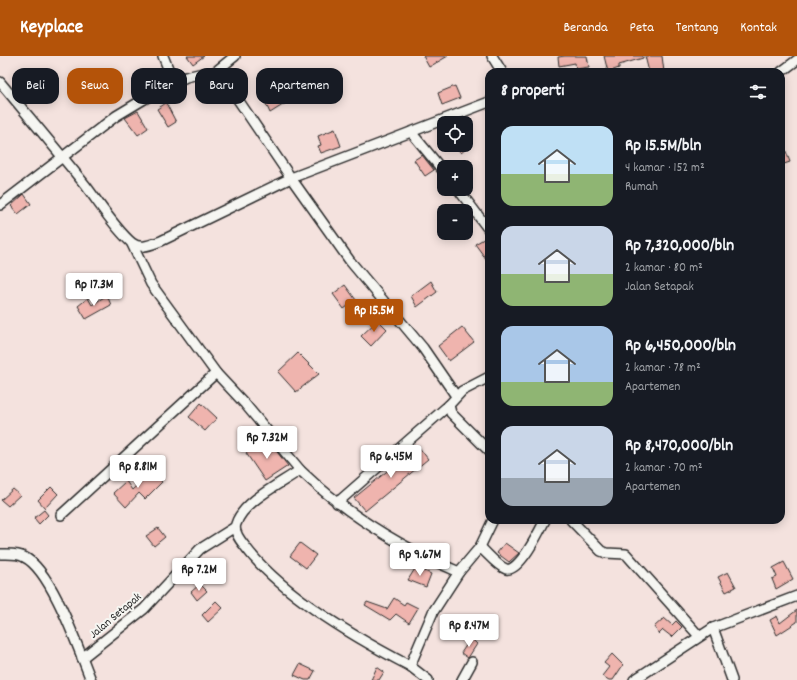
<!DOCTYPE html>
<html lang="id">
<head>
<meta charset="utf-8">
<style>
  :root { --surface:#171b24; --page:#20242c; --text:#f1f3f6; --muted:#9ea1a6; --accent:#b45309 }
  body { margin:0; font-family:Dekko,sans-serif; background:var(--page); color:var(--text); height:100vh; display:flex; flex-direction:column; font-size:15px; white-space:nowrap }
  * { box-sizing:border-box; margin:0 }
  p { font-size:13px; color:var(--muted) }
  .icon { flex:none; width:22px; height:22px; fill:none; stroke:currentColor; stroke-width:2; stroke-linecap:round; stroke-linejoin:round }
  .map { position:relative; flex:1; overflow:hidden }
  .drawer { position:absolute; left:485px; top:12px; width:300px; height:456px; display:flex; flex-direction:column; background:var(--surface); border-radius:12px; box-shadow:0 2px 10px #0003 }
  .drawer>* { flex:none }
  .top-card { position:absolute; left:12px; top:12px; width:380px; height:36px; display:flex; gap:8px }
  .buttons { position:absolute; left:437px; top:60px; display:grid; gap:8px }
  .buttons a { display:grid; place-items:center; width:36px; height:36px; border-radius:8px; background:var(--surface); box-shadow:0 2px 10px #0003; font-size:20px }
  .price { position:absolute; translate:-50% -34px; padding:0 9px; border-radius:4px; background:#fff; color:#222; font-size:13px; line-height:26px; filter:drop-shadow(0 1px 2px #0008) }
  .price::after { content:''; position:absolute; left:50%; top:24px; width:12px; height:9px; margin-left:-6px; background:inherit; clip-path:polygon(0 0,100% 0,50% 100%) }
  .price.active { background:var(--accent); color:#fff }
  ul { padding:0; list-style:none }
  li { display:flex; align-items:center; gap:12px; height:100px; padding:0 16px }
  li span { display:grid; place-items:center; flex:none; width:112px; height:80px; border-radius:12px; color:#555 }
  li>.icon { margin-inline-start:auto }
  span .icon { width:48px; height:48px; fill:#fffc; stroke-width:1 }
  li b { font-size:17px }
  h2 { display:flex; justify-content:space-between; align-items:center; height:48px; padding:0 16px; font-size:17px }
  .tag { padding:0 14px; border-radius:12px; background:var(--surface); box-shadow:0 2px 10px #0003; font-size:14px; line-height:36px }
  .tag.active { background:var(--accent); color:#fff }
  header { display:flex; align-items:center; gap:24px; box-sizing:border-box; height:56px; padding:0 20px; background:var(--accent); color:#fff }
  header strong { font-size:19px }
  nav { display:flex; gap:22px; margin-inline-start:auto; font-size:14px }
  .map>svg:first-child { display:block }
</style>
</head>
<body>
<header>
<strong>Keyplace</strong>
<nav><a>Beranda</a><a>Peta</a><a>Tentang</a><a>Kontak</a></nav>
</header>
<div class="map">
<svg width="797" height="624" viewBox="0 0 797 624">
  <rect width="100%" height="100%" fill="#f4e2de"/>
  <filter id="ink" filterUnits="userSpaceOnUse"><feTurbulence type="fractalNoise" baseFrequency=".025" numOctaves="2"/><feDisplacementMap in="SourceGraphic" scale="8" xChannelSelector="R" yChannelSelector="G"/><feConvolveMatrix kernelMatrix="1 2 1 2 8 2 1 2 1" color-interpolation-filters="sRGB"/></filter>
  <g filter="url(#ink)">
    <!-- building -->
    <g fill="#efb4ae" stroke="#2b2b2b">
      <path d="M187 0H204L193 8Z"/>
      <path d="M423 0H448L429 11Z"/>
      <path d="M565 0H587L589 11 576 13 575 7 559 10 558 1Z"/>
      <path d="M604 0H643V2L619 9V12L608 16Z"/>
      <path d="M645 0H662L664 16H649Z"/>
      <path d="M326 18 332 32 334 31 338 39 328 45 321 35H319L314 25Z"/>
      <path d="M455 30 460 42 442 49 438 37Z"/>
      <path d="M281 38 286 47 270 57 266 48Z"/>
      <path d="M166 47 176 66 168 71 157 53Z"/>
      <path d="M138 55 148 72 138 79 125 62Z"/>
      <path d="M335 73 341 90 321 97 318 90 321 89 318 80Z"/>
      <path d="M781 82 790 106 781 109Z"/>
      <path d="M454 89H471L461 97Z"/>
      <path d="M422 99 434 114 425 120 414 104Z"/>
      <path d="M24 138 31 148 18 158 11 150Z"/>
      <path d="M489 180V207L475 188Z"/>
      <path d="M431 225 437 236 417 251 411 240Z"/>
      <path d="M345 229 356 244 344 253 333 238Z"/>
      <path d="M107 239 111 249 86 263 78 250 88 242 92 249Z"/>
      <path d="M378 264 387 273 371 290 361 280Z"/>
      <path d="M462 271 474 286 449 305 438 290Z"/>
      <path d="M298 297 319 318 296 336 278 316Z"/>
      <path d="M201 347 217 362 205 375 189 361Z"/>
      <path d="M267 383 288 410 265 425 246 397Z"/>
      <path d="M418 390 428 403 365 455 354 442Z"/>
      <path d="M152 415 162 426 145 443 139 437 126 451 113 437 126 425 132 434Z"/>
      <path d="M51 431 58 438 45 452 38 444Z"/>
      <path d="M13 433 20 439 8 450 1 444Z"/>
      <path d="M44 454 48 459 39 468 34 462Z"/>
      <path d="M158 472 165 481 154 490 146 480Z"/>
      <path d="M300 487 316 499 306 512 290 500Z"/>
      <path d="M505 487 519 497 509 506 497 497Z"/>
      <path d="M784 506 793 523 776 533 772 523 777 521 773 512Z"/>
      <path d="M416 511 431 518 426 531 408 524Z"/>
      <path d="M728 516 736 531 726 536 718 521Z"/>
      <path d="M200 528 207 535 197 544 191 536Z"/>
      <path d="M394 542 404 549 406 546 418 552 409 567 396 558 390 564 365 549 367 546 387 553Z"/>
      <path d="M216 545 223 552 208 566 202 559Z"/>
      <path d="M797 554V566L777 579 770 564 777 560 780 567Z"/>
      <path d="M664 562 672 569 676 565 682 571 672 581 663 574 659 578 654 571Z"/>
      <path d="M471 582 477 588 468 602 461 597Z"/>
      <path d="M612 598 623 609 613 624H609L602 620 609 611 604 607Z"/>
      <path d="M300 608 315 615 310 624H305L294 619Z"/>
      <path d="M377 611 384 616 379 624H371Z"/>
    </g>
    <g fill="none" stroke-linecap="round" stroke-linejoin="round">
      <!-- street casing -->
      <g stroke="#2b2b2b" stroke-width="12">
        <g id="street">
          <path d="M163 0 174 27"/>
          <path d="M492 0 502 16"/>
          <path d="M781 16 797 4"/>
          <path d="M214 17 235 0"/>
          <path d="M0 26C29 61 58 95 86 130 99 147 116 174 132 187 141 194 152 188 161 185L291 122 350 205 423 292 456 340"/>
          <path d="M411 76 444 116"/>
          <path d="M458 133 489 174"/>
          <path d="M0 149 116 60 151 39 186 21 203 17H214L222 20 291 122 489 46"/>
          <path d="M132 188 151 228 216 317"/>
          <path d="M489 321 462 335 449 349 451 357 489 395"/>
          <path d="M337 447 449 349"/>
          <path d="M61 459 216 317 245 348 300 414"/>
          <path d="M571 464 601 495 606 497 626 498 699 580"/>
          <path d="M480 491C488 498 497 510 506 513 519 517 540 474 545 464"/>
          <path d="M0 498C7 498 18 497 24 501 52 514 79 595 91 624"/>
          <path d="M713 572 732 624"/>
          <path d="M82 602 144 553 200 493 235 471"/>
          <path d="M410 610C356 582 280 538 244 489 240 484 233 475 236 468 243 445 282 427 300 414 346 458 400 491 459 516"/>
          <path d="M428 624 410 610 433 556 459 516 480 491 493 464"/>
          <path d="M462 624 472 606"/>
          <path d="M634 624 713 572 797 540"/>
        </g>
      </g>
      <!-- street -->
      <use href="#street" stroke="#f6f6f2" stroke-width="9"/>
    </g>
  </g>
  <g text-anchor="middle" stroke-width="4" stroke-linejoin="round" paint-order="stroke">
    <!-- street labels -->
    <g font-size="12" fill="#2b2b2b" stroke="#f6f6f2">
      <text transform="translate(115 559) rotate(-40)" y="4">Jalan Setapak</text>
    </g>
  </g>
</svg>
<div class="buttons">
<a><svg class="icon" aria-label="locate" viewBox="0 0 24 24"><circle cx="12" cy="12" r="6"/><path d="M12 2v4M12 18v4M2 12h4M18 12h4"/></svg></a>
<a>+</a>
<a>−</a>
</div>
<b class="price" style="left:94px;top:251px">Rp 17.3M</b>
<b class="price active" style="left:374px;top:277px">Rp 15.5M</b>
<b class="price" style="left:267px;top:404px">Rp 7.32M</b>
<b class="price" style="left:391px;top:423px">Rp 6.45M</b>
<b class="price" style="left:138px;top:433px">Rp 8.81M</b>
<b class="price" style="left:420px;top:521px">Rp 9.67M</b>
<b class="price" style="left:199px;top:536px">Rp 7.2M</b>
<b class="price" style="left:469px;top:592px">Rp 8.47M</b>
<div class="top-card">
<a class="tag">Beli</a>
<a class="tag active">Sewa</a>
<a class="tag">Filter</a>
<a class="tag">Baru</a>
<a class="tag">Apartemen</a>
</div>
<section class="drawer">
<h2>8 properti<svg class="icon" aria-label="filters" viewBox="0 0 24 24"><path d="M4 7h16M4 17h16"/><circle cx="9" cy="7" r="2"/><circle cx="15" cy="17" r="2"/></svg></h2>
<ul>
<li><span style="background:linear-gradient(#bfe0f5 60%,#8fb573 0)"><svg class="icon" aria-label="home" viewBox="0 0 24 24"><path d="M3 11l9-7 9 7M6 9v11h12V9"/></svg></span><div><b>Rp 15.5M/bln</b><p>4 kamar · 152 m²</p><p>Rumah</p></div></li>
<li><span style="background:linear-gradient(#c9d6e8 60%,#8fb573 0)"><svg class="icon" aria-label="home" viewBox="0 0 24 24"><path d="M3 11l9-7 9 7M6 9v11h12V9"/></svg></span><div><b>Rp 7,320,000/bln</b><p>2 kamar · 80 m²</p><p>Jalan Setapak</p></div></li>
<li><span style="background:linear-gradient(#a9c7e8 70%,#8fb573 0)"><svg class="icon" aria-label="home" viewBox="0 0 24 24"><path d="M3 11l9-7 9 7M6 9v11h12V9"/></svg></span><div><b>Rp 6,450,000/bln</b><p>2 kamar · 78 m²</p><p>Apartemen</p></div></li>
<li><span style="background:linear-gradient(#c9d6e8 65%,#9aa5b1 0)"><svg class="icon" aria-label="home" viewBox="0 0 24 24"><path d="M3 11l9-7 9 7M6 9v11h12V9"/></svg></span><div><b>Rp 8,470,000/bln</b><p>2 kamar · 70 m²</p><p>Apartemen</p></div></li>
</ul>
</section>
</div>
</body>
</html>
